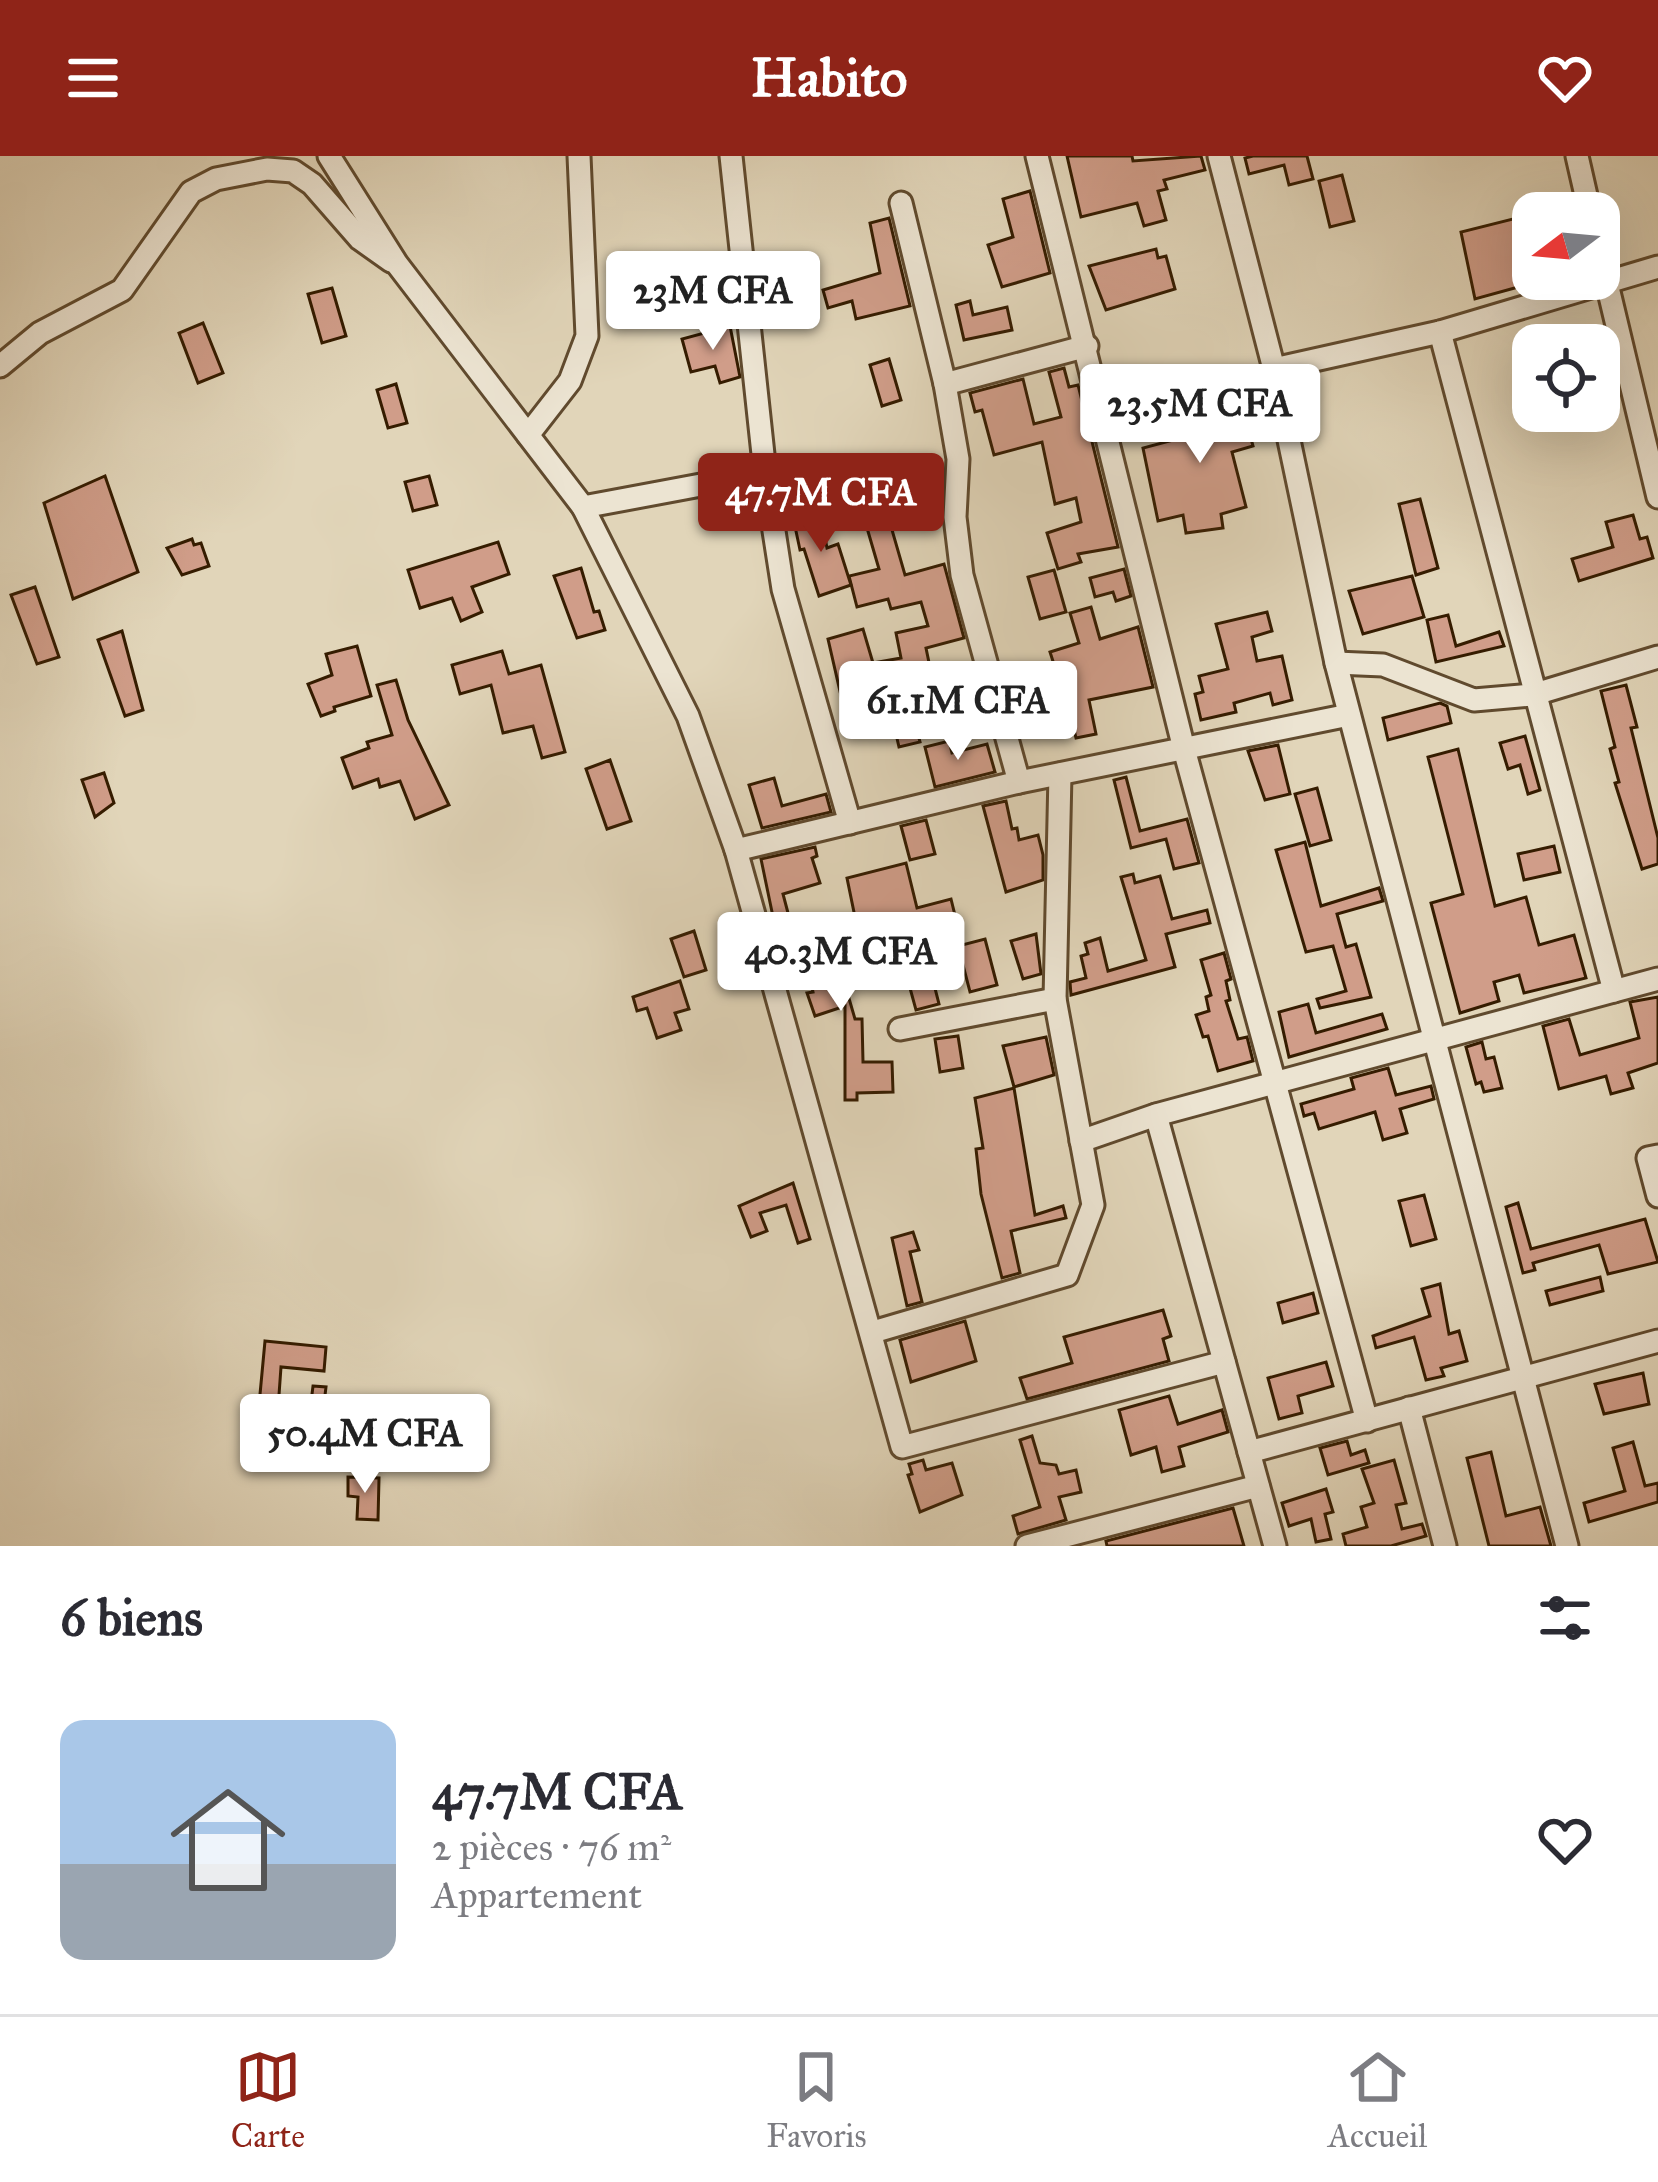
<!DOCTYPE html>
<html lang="fr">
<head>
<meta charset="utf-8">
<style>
  :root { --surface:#fff; --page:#f7f7f7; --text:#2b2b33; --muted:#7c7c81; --line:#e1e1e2; --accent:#8f2418 }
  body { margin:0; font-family:"IM FELL Great Primer",serif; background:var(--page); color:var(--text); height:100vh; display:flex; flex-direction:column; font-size:45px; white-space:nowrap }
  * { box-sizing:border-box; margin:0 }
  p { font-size:39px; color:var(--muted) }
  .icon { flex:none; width:66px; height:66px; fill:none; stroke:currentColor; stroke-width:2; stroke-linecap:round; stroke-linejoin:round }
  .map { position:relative; height:1390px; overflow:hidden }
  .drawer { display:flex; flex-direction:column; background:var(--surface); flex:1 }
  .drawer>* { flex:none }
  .needle { width:78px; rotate:254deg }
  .tools { position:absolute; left:1512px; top:36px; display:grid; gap:24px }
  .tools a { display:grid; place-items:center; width:108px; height:108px; border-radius:24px; background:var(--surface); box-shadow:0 12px 48px #0002; font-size:60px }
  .price { position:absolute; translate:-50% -102px; padding:0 27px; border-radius:12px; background:#fff; color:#222; font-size:39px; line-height:78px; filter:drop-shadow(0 3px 6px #0008) }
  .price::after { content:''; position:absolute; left:50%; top:72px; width:36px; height:27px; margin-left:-18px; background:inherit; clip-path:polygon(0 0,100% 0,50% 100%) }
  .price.current { background:var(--accent); color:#fff }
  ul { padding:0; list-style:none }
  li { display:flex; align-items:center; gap:36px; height:300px; padding:0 60px }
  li+li { border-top:3px solid var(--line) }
  li span { display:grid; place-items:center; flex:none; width:336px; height:240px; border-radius:24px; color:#555 }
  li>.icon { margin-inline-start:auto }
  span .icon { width:144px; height:144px; fill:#fffc; stroke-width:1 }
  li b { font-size:51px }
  h2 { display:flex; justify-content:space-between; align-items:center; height:144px; padding:0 60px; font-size:51px }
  header { display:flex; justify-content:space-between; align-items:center; height:156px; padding:0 60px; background:var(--accent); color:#fff; font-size:54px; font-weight:700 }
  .tab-bar { display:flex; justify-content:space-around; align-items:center; height:168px; border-top:3px solid var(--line); background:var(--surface); font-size:33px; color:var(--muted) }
  .tab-bar a { display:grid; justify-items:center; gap:6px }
  .tab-bar .current { color:var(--accent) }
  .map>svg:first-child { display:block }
</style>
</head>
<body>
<header><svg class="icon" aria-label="menu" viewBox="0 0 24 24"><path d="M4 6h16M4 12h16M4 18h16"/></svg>Habito<svg class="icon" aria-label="heart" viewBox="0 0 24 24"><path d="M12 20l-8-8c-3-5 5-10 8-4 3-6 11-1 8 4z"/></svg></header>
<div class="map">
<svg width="1658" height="1390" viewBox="0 0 1658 1390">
  <rect width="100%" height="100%" fill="#e1d5b9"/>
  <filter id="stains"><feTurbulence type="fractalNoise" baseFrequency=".00167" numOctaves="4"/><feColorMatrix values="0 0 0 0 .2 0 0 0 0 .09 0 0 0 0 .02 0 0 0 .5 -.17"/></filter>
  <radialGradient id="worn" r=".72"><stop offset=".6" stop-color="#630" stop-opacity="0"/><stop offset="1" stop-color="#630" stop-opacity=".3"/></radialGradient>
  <!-- building -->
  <g fill="#d09d89" stroke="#351c00" stroke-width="3">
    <path d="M1067 0H1132L1133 5 1201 0 1205 14 1164 24 1167 33 1158 35 1166 64 1144 70 1137 47 1081 61Z"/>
    <path d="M1253 0H1307L1313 23 1289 29 1284 9 1249 18 1245 2Z"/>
    <path d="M1342 19 1354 65 1330 71 1319 25Z"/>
    <path d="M1030 35 1050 117 1002 131 988 89 1013 81 1003 43Z"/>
    <path d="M1529 59 1533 127 1475 143 1461 76Z"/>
    <path d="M889 62 910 150 856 163 852 145 828 152 823 134 880 117 870 67Z"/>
    <path d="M1156 93 1158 102 1166 100 1175 133 1106 154 1089 110Z"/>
    <path d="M332 132 346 180 322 187 308 138Z"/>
    <path d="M970 145 973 159 1007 151 1012 174 964 184 956 149Z"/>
    <path d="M203 167 223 217 198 227 179 177Z"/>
    <path d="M730 170 740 221 720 227 715 210 691 216 682 183Z"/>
    <path d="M889 203 901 244 882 250 870 209Z"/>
    <path d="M1064 212 1069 231 1078 229 1118 391 1078 398 1081 406 1058 413 1047 377 1081 366 1076 342 1055 348 1042 286 994 299 982 254 975 256 970 237 1023 223 1034 268 1061 261 1049 216Z"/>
    <path d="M396 228 407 267 388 272 377 234Z"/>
    <path d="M1239 239 1253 290 1232 296 1246 351 1221 358 1223 372 1186 377 1183 359 1158 365 1143 292 1181 282 1174 256Z"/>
    <path d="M105 320 138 416 73 443 44 347Z"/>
    <path d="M429 320 437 349 413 355 405 326Z"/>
    <path d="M1420 343 1438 412 1416 419 1399 348Z"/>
    <path d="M908 355 912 370 892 374 905 419 944 408 964 482 926 492 939 555 914 563 920 586 899 591 885 531 842 544 828 483 863 473 873 507 901 502 896 477 928 470 921 446 891 453 888 443 857 451 849 420 879 413 865 365Z"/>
    <path d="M820 356 827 392 838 388 851 429 819 440 804 393 800 394 793 361Z"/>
    <path d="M1633 359 1640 383 1647 381 1653 402 1579 425 1572 403 1613 391 1606 366Z"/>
    <path d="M192 383 194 389 201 387 209 410 182 419 167 392Z"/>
    <path d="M498 386 509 418 472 431 482 456 461 465 452 442 420 452 408 414Z"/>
    <path d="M581 412 594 456 599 455 605 474 577 482 554 420Z"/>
    <path d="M1124 413 1131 440 1116 445 1113 436 1095 441 1090 422Z"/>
    <path d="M1054 414 1066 456 1040 463 1028 421Z"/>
    <path d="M1412 420 1424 461 1363 478 1349 435Z"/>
    <path d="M35 431 59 501 37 508 11 439Z"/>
    <path d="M1091 451 1100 483 1138 471 1153 531 1089 544 1096 578 1076 582 1071 561 1034 573 1030 560 1067 549 1050 496 1079 487 1070 457Z"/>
    <path d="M1267 456 1272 475 1252 481 1257 505 1282 500 1292 544 1273 549 1270 537 1234 547 1236 556 1201 564 1195 538 1203 536 1199 520 1228 513 1216 468Z"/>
    <path d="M1448 459 1456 490 1499 476 1504 490 1436 506 1427 464Z"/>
    <path d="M122 475 143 554 125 560 98 484Z"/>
    <path d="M357 490 371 540 334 551 335 555 321 560 308 528 332 519 326 498Z"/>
    <path d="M502 495 509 518 541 509 565 596 542 602 533 570 503 577 491 529 460 538 452 509Z"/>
    <path d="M396 524 408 564 449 649 415 663 400 625 380 631 378 623 353 632 342 602 369 592 367 586 392 579 377 529Z"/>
    <path d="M1626 529 1637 571 1631 572 1658 682V708L1642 713 1615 627 1619 626 1610 593 1615 591 1601 535Z"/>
    <path d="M1440 547 1447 550 1451 567 1388 584 1383 562Z"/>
    <path d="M1525 580 1540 634 1528 638 1520 609 1508 613 1500 587Z"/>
    <path d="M949 585 952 597 987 588 995 616 935 631 925 591Z"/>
    <path d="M1278 589 1290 638 1265 644 1248 595Z"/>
    <path d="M1458 593 1495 750 1526 741 1539 789 1574 779 1586 822 1524 837 1519 819 1494 826 1499 845 1460 857 1431 747 1463 738 1428 601Z"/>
    <path d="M610 604 631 665 607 673 586 613Z"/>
    <path d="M104 617 114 647 95 661 82 624Z"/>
    <path d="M1126 621 1140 675 1187 663 1199 707 1174 713 1166 683 1131 692 1114 624Z"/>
    <path d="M774 622 782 650 826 638 831 656 762 672 749 629Z"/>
    <path d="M1317 632 1331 684 1310 690 1295 638Z"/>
    <path d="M1006 645 1012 673 1017 672 1019 684 1038 679 1043 699V724L1006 736 983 650Z"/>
    <path d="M926 664 935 698 910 704 901 670Z"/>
    <path d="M1305 686 1321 750 1379 732 1383 745 1337 758 1346 791 1356 788 1371 841 1320 852 1317 843 1346 835 1333 790 1306 796 1276 694Z"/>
    <path d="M1554 690 1560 716 1524 724 1518 698Z"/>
    <path d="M815 691 817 700 812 702 820 727 783 738 793 776 777 780 761 703Z"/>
    <path d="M906 707 917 752 951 743 962 788 926 797 939 848 916 854 890 759 856 766 847 722Z"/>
    <path d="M1133 718 1135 727 1160 720 1172 763 1207 754 1210 767 1166 778 1175 811 1071 839 1070 826 1086 822 1081 800 1088 798 1085 787 1100 782 1108 815 1146 804 1121 721Z"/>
    <path d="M694 775 706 814 684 821 671 783Z"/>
    <path d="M805 775 807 782 830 777 855 863H862L863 906H892L893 936 857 937V944H845V850L815 860 807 837 813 836 803 790 788 795 785 781Z"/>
    <path d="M1036 778 1041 818 1023 823 1011 785Z"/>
    <path d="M985 783 997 829 970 836 958 790Z"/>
    <path d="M1224 797 1231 823 1226 825 1230 844 1226 845 1238 883 1247 881 1253 905 1218 915 1208 880 1203 881 1196 859 1209 855 1206 841 1211 839 1201 804Z"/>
    <path d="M680 825 689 853 675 857 681 874 657 882 647 852 637 855 633 841Z"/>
    <path d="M1658 841V907L1628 917 1633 932 1611 938 1606 920 1559 933 1543 870 1569 863 1580 899 1639 882 1630 846Z"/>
    <path d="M1308 848 1316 877 1382 858 1387 873 1289 901 1279 856Z"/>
    <path d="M958 880 963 912 940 916 935 883Z"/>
    <path d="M1046 881 1054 919 1014 931 1003 890Z"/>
    <path d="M1482 886 1486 903 1494 901 1502 932 1484 936 1481 926 1476 928 1466 891Z"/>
    <path d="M1388 912 1396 939 1431 930 1434 943 1400 953 1407 977 1383 984 1375 956 1319 973 1314 957 1304 960 1301 948 1354 933 1351 922Z"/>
    <path d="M1014 932 1035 1059 1063 1050 1066 1062 1011 1075 1020 1117 1002 1122 981 1038 976 993 983 992 975 942Z"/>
    <path d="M793 1027 810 1083 798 1087 786 1049 760 1057 767 1075 751 1081 739 1050Z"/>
    <path d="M1424 1039 1436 1083 1411 1090 1399 1045Z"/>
    <path d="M1518 1047 1531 1093 1645 1063 1658 1106 1608 1118 1599 1089 1533 1107 1535 1114 1523 1117 1506 1051Z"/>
    <path d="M913 1076 919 1094 910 1096 922 1146 907 1150 892 1082Z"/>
    <path d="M1600 1121 1603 1135 1550 1149 1546 1135Z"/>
    <path d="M1440 1128 1449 1178 1459 1175 1467 1205 1441 1212 1444 1220 1426 1224 1414 1181 1376 1192 1373 1180 1430 1160 1422 1133Z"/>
    <path d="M1313 1137 1318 1157 1283 1167 1278 1147Z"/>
    <path d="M1163 1154 1171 1180 1163 1183 1169 1205 1027 1243 1020 1222 1072 1207 1064 1181Z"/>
    <path d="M965 1165 976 1205 911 1226 900 1184Z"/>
    <path d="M265 1185 326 1191 324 1215 281 1211 279 1239 295 1267 276 1279 259 1249Z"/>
    <path d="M1326 1206 1333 1230 1298 1240 1302 1257 1279 1263 1268 1222Z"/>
    <path d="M1643 1217 1649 1248 1604 1258 1595 1228Z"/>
    <path d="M313 1230 326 1231 319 1289 306 1287Z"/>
    <path d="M1169 1240 1178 1268 1222 1254 1228 1276 1179 1291 1184 1310 1162 1316 1156 1291 1131 1299 1119 1254Z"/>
    <path d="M1032 1280 1040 1307 1056 1309 1059 1318 1076 1314 1081 1336 1059 1341 1066 1364 1018 1378 1013 1360 1040 1351 1020 1284Z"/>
    <path d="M1347 1285 1351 1299 1365 1294 1369 1307 1328 1319 1320 1292Z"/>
    <path d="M1633 1286 1645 1330 1658 1327V1346L1589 1366 1584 1347 1625 1335 1613 1292Z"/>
    <path d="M1491 1296 1506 1360 1540 1351 1551 1390H1489L1467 1302Z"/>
    <path d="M923 1304 926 1314 952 1307 962 1339 920 1356 908 1319 912 1318 909 1308Z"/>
    <path d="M1394 1304 1406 1347 1396 1349 1402 1373 1422 1368 1426 1380 1391 1390H1346L1343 1378 1367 1371 1361 1351 1374 1347 1362 1313Z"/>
    <path d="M348 1321 379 1322 378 1364 357 1363 358 1341 348 1340Z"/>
    <path d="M1326 1333 1333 1356 1325 1358 1331 1383 1316 1386 1311 1363 1289 1370 1282 1347Z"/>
    <path d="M1233 1352 1244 1390H1107L1106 1385Z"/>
  </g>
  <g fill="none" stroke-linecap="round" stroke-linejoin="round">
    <!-- minor casing -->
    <g stroke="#604a2e" stroke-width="27">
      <g id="minor">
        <path d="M329 0 397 108 583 351 688 560 736 694 902 1291 1224 1206"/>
        <path d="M731 0 765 317 783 433 850 667"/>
        <path d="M1037 0 1184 593 1367 1265"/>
        <path d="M1219 0 1274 213 1336 507 1567 1390"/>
        <path d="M1577 0 1590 57"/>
        <path d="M901 47 945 228 958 303 955 361 962 419 1019 626"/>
        <path d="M1599 94 1658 341"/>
        <path d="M1440 176 1614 835"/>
        <path d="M0 210 40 177 122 134 191 36 216 23 267 13 293 15 312 28 360 83 391 105"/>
        <path d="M1274 213 1440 176 1658 111"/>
        <path d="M945 228 1087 190"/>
        <path d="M528 279 570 225 587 180 579 0"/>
        <path d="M583 351 765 317"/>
        <path d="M1336 507 1383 509 1474 544 1532 539 1658 501"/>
        <path d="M736 694 1019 626 1349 559"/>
        <path d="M900 873 1055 843"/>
        <path d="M1156 959 1275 1390"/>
        <path d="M1081 985 1156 959 1658 823"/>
        <path d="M1658 1000 1648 1002 1658 1040"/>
        <path d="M873 1176 1067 1119 1093 1049 1055 843 1060 618"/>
        <path d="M1409 1252 1445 1390"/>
        <path d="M1249 1296 1658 1185"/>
        <path d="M1027 1390 1258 1330"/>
      </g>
    </g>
    <!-- minor -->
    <use href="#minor" stroke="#ece4d2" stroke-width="21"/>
  </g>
  <rect width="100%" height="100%" filter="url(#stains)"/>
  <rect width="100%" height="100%" fill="url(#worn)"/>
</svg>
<div class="tools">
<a><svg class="needle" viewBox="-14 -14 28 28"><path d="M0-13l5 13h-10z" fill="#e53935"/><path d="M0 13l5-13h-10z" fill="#7c7c81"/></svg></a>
<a><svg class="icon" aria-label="locate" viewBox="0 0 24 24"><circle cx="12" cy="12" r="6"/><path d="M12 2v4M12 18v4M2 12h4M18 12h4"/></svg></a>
</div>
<b class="price" style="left:713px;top:197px">23M CFA</b>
<b class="price" style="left:1200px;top:310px">23.5M CFA</b>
<b class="price current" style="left:821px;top:399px">47.7M CFA</b>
<b class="price" style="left:958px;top:607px">61.1M CFA</b>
<b class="price" style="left:841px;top:858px">40.3M CFA</b>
<b class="price" style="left:365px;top:1340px">50.4M CFA</b>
</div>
<section class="drawer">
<h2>6 biens<svg class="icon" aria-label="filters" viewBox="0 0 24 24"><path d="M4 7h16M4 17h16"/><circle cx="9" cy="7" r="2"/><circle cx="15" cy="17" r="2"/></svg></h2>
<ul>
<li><span style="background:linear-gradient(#a9c7e8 60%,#9aa5b1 0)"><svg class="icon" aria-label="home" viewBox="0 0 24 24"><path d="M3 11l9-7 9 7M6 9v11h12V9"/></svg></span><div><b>47.7M CFA</b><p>2 pièces · 76 m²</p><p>Appartement</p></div><svg class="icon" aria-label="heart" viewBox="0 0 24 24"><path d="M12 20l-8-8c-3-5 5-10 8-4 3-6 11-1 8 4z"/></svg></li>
</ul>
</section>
<nav class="tab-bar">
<a class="current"><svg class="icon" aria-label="map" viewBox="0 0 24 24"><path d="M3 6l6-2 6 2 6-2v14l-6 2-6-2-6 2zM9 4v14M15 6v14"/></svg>Carte</a>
<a><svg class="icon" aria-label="saved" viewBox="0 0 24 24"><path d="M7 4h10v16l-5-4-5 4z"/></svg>Favoris</a>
<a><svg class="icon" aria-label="home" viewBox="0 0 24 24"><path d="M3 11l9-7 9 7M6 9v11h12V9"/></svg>Accueil</a>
</nav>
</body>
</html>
